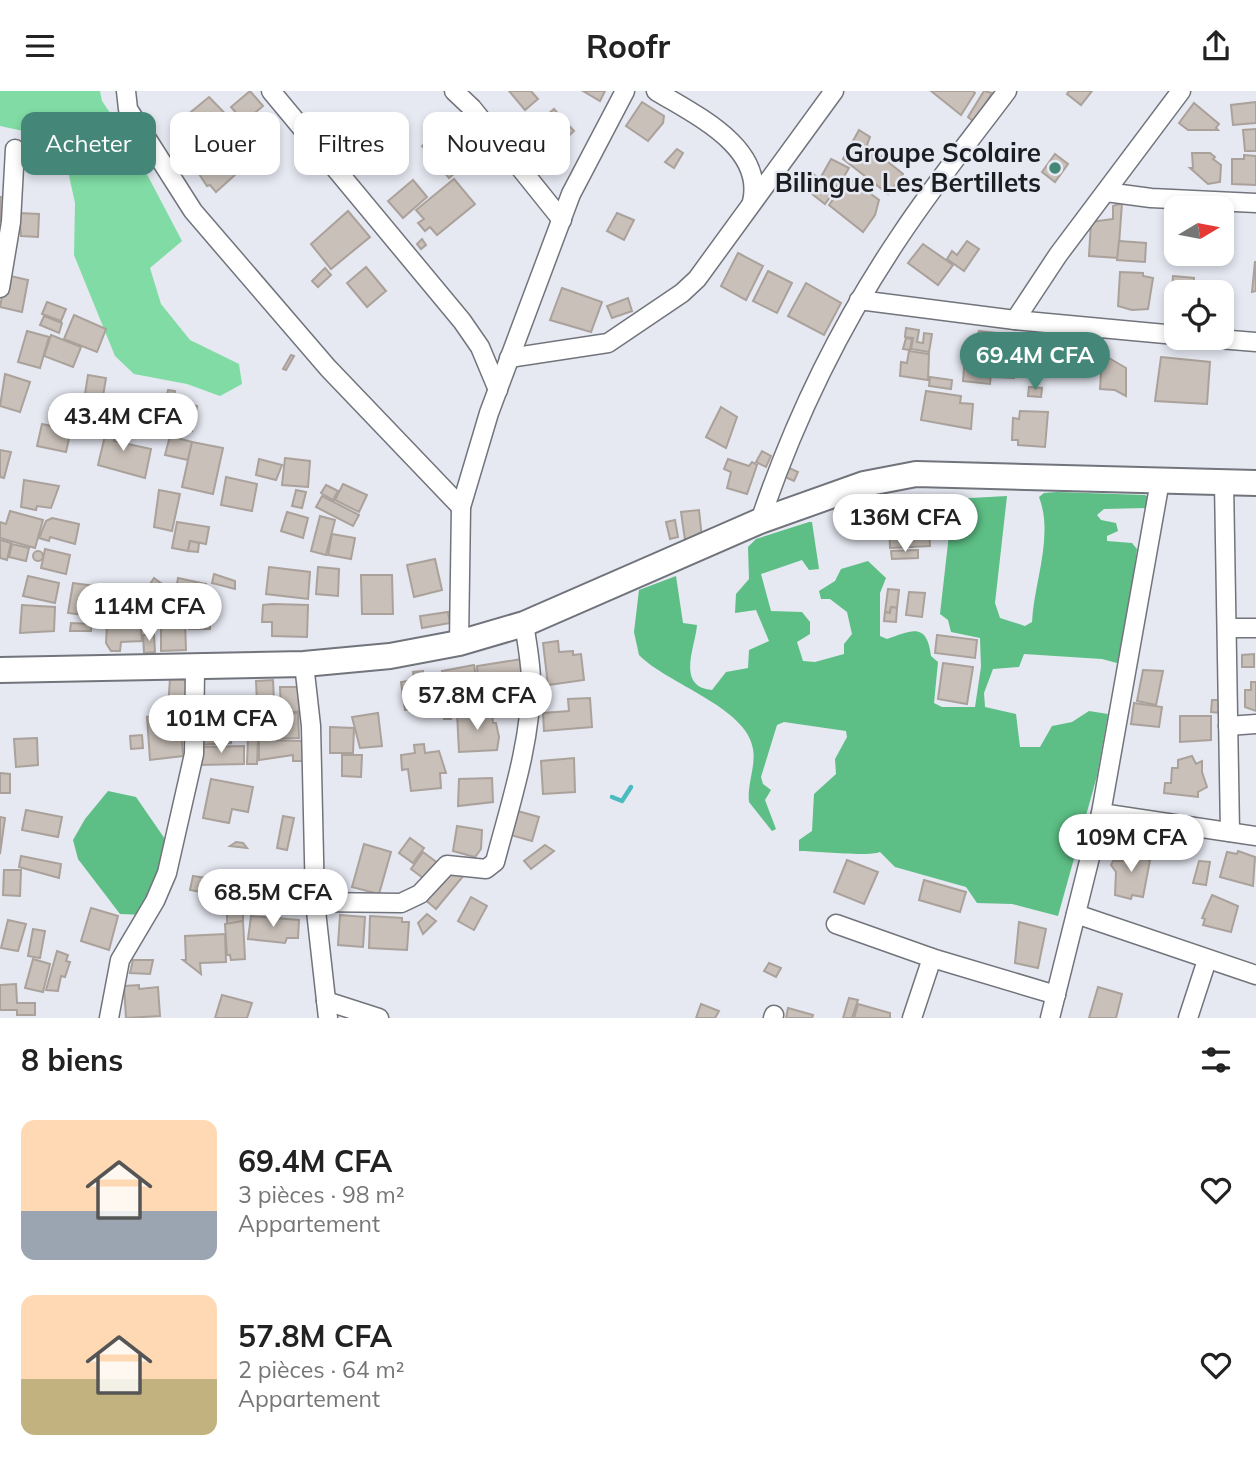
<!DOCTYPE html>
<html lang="fr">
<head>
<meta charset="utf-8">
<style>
  :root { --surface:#fff; --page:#f6f6f6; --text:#222; --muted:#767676; --accent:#448779 }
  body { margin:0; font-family:Mulish,sans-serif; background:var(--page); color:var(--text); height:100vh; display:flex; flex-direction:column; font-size:26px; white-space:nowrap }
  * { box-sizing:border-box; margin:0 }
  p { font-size:23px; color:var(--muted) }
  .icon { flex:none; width:38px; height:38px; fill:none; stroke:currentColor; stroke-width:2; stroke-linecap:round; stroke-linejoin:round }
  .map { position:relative; height:927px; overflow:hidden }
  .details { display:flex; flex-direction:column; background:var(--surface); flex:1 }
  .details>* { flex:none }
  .top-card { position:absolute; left:21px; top:21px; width:700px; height:63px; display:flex; gap:14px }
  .needle { width:46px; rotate:80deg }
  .controls { position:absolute; left:1164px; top:105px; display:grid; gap:14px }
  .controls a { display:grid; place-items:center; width:70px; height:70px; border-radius:14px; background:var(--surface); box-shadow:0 4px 10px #0003; font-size:35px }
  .price { position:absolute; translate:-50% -60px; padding:0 16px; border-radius:24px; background:#fff; color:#222; font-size:23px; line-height:46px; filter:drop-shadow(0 2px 4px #0008) }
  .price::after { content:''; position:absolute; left:50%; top:42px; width:21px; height:16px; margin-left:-10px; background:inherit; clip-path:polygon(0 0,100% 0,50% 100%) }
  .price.selected { background:var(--accent); color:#fff }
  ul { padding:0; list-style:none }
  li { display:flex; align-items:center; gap:21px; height:175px; padding:0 21px }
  li span { display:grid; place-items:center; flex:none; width:196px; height:140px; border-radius:14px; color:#555 }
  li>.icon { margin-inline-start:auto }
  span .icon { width:84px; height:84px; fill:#fffc; stroke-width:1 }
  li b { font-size:30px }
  h2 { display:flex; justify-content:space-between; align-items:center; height:84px; padding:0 21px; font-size:30px }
  .pill { padding:0 24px; border-radius:14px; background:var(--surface); box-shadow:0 4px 10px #0003; font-size:24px; line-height:63px }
  .pill.selected { background:var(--accent); color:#fff }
  header { display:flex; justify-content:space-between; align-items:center; height:91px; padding:0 21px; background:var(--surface); font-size:32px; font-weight:700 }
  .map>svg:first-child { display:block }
</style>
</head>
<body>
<header><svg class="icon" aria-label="menu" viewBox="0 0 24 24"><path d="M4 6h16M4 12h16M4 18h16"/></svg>Roofr<svg class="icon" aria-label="share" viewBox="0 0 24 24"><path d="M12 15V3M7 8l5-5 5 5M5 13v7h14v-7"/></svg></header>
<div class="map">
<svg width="1256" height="927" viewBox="0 0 1256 927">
  <rect width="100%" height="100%" fill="#e6e8f2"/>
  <!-- green -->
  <path fill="#80dca4" d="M0 0H100L102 10 130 51 182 150 150 177 161 213 190 249 239 273 242 293 220 305 187 293 134 283 115 265 74 164 75 112 61 48 0 35Z"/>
  <!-- forest -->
  <g fill="#5dbf85">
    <path d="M1057 401 1145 404 1149 407 1146 417 1104 418 1097 424 1101 429 1116 432 1118 440 1107 445V450L1132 452 1137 458 1128 529 1117 572 1102 568 1024 563 1019 576 993 578 984 602 985 616 1016 623 1020 656H1040L1052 635 1072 631 1089 620 1108 623 1097 685 1058 825 1012 813 977 812 966 796 895 776 880 761C867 766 818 760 799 760V749L812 740 814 703 836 683 835 668 847 646 846 640 784 631 777 634 761 686 763 693 771 699 765 709 776 738 772 740 749 711C747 693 756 675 753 658 747 616 667 593 639 564L634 541 639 499 676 485 683 532 697 534C696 554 675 596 712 599L726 581 748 577 749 559 769 550 756 519 735 522 736 503 749 488 748 456 756 448 809 431H812L819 478 809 479 802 469 761 483 771 520 802 521 810 531V543L797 551 803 570 815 571 844 563V553L852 543 847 521 830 508H821L819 500 835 490 841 478 868 470 886 487 880 502V545L887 548C912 539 927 531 931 565L938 571 934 612 942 616H975L981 576 980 547 951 541 948 529 940 523 953 408 1007 405 995 512 1000 527 1025 535 1032 531C1034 491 1054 445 1039 406L1044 402Z"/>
    <path d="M108 700 136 706 167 751 160 788 144 824 120 823 78 768 73 749 85 728Z"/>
  </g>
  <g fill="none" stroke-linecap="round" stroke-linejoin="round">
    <!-- stream -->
    <path stroke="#4bbbbf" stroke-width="4.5" d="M612 706 622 710 631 696"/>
  </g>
  <!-- building -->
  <g fill="#c9c0b9" stroke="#aaa19b" stroke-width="2">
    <path d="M250 0 263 15 244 31 231 16Z"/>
    <path d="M509 0H531L538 8 525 19Z"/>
    <path d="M583 0H605L600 10Z"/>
    <path d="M931 0H973L975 2 961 24Z"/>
    <path d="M984 0 992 2 974 31 968 26Z"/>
    <path d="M1069 0H1092L1081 14 1067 3Z"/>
    <path d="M209 6 239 37 218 55 191 21Z"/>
    <path d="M642 11 664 25 663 32 648 50 626 35Z"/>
    <path d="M1256 11V32L1233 34 1231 14Z"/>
    <path d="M1194 12 1219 33 1216 37 1218 39H1188L1179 32Z"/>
    <path d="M554 18 574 40 548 64 527 41Z"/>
    <path d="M444 36 471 68 449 87 422 55Z"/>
    <path d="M1256 38V60H1245L1243 39Z"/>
    <path d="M859 39 870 46 867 54 903 83 888 103 843 68Z"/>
    <path d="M47 53 60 57 57 66 44 62Z"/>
    <path d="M531 54 540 63 532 69 524 60Z"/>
    <path d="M213 56 235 84 216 101 210 94 207 95 193 74Z"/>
    <path d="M677 58 683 62 674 77 665 71Z"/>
    <path d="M1192 62H1210L1215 66 1213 68 1221 74 1220 91 1208 93 1190 77H1193Z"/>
    <path d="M1055 63 1068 73 1055 91 1042 81Z"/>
    <path d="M1244 64 1256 65V94L1232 93V68H1244Z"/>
    <path d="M831 68 849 77 838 96 821 86Z"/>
    <path d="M813 83 835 99 825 113 803 96Z"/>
    <path d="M849 87 879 109 875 124 863 141 829 114Z"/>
    <path d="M454 88 475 113 437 144 430 136 425 140 418 132 424 128 416 119Z"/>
    <path d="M413 89 427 106 403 127 388 110Z"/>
    <path d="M0 106H5L4 130H0Z"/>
    <path d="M1122 112 1118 167 1089 165 1091 131 1113 128V115Z"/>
    <path d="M348 120 370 146 331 178 311 153Z"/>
    <path d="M19 122 39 123 38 146 21 145Z"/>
    <path d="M617 122 634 129 624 149 607 140Z"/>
    <path d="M422 148 426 154 421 158 417 153Z"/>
    <path d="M967 150 979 158 964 180 947 168 952 160 957 164Z"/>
    <path d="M1119 150 1146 152 1145 171 1117 169Z"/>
    <path d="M923 153 953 174 938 194 908 172Z"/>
    <path d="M738 162 763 175 746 209 721 195Z"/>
    <path d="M1186 163H1198L1197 171H1185Z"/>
    <path d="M1255 170 1256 200 1252 201Z"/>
    <path d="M366 176 386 200 367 216 347 192Z"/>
    <path d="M325 177 331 184 318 196 312 190Z"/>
    <path d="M768 180 792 192 777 222 753 210Z"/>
    <path d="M1120 181 1143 182V185L1153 187 1148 218 1132 219 1118 215Z"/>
    <path d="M6 184 28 189 22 221 0 216Z"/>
    <path d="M1173 185 1194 187 1193 201H1176V223L1170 222Z"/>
    <path d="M806 192 841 212 824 244 788 225Z"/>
    <path d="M562 197 602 211 591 241 550 229Z"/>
    <path d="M628 207 632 220 612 227 607 215Z"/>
    <path d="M47 211 66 218 61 230 42 223Z"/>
    <path d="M74 224 106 238 97 261 64 248Z"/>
    <path d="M44 225 62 232 59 242 40 234Z"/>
    <path d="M906 237 919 239 917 251 923 252 924 242 932 243 929 261 911 258 913 247 905 246Z"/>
    <path d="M27 240 49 246 40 277 18 271Z"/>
    <path d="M979 240 996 242 994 264H997V252L1006 253V247L1020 249 1014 287 996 286V279L992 281 964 276Z"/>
    <path d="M51 244 81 256 73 276 44 265Z"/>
    <path d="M906 247 912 248 910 259 903 258Z"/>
    <path d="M909 260 929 263 928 289 900 285 901 271 907 272Z"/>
    <path d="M1102 263 1126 277V305L1115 299 1100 298Z"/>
    <path d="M291 264 294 265 286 279 283 278Z"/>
    <path d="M1161 266 1210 271 1207 313 1155 310Z"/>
    <path d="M964 277 991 281 990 293 963 290Z"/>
    <path d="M5 283 30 291 20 321 0 315Z"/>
    <path d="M88 284 106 287 103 305 85 303Z"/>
    <path d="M930 286 952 289 951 298 929 295Z"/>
    <path d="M1029 296 1042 297 1041 306 1028 305Z"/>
    <path d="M168 299 175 300 173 310 197 315 192 340 161 335Z"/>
    <path d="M926 300 961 305 960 312 973 313 971 338 921 329Z"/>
    <path d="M721 316 737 326 726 357 706 346Z"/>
    <path d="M1020 320 1048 321 1045 356 1018 354V349H1012L1013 327 1019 328Z"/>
    <path d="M117 324 123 329 118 334 122 341 120 346 115 345 114 350 151 358 145 387 98 374 109 328Z"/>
    <path d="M42 333 71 339 66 361 37 355Z"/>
    <path d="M170 345 192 351 188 369 165 364Z"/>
    <path d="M192 351 223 357 213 403 182 396Z"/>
    <path d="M0 359 11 361 4 387 0 386Z"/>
    <path d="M762 360 771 365 766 376 756 371Z"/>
    <path d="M285 367 310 370 308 396 282 394Z"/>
    <path d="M259 368 282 374 276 389 256 384Z"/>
    <path d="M728 368 749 375 752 371 757 374 747 403 727 397 731 381 724 378Z"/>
    <path d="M789 377 798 381 794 390 785 386Z"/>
    <path d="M226 386 257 393 252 420 221 414Z"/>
    <path d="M24 389 59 395 51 417 37 415 36 419 21 416Z"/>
    <path d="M343 393 367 404 359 421 335 409Z"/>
    <path d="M326 394 338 400 333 409 321 402Z"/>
    <path d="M159 399 180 403 172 440 154 436Z"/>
    <path d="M296 399 306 401 302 417 292 415Z"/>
    <path d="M322 405 359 424 353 435 316 416Z"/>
    <path d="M699 419 702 447 685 449 681 421Z"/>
    <path d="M10 420 43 429 35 457 0 447V431L6 433Z"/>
    <path d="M287 421 308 427 303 447 281 440Z"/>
    <path d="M915 421H928L930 455 890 457 889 423 915 425Z"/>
    <path d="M320 425 335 429 326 464 311 460Z"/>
    <path d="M52 427 79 433 75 453 50 446 49 450 39 447 46 430Z"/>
    <path d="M675 429 678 446 670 448 666 431Z"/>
    <path d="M177 431 209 436 206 453 190 450 188 460 172 457Z"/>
    <path d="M332 443 355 447 351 468 328 464Z"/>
    <path d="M0 449 11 452 7 469 0 467Z"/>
    <path d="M190 450 199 452 198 461 188 460Z"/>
    <path d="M12 453 29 457 26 470 9 466Z"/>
    <path d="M45 458 70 464 66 483 41 477Z"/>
    <path d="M918 459V467L892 468 891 460Z"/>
    <circle cx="38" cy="465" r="5"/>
    <path d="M435 468 442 499 414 506 407 474Z"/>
    <path d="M269 476 310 481 308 508 266 503Z"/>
    <path d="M318 476 339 478 338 505 316 503Z"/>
    <path d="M214 483 235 490V498L212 492Z"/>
    <path d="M361 484H392L393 523H362Z"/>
    <path d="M28 485 59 492 55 512 23 505Z"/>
    <path d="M154 487 169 498 157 517 141 507Z"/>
    <path d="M178 487 206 493 201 517 174 511Z"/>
    <path d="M73 492 103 496 100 522 91 521 90 525 68 522Z"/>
    <path d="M888 498 899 499 897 517 891 516 890 522 885 521Z"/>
    <path d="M909 501 925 502 922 526 906 524Z"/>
    <path d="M123 509 129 511 123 529 117 525Z"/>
    <path d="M138 512 157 519 151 537 131 530Z"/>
    <path d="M273 513 308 514 307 546 272 545V531H262L263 514Z"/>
    <path d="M22 514 55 516 54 540 20 542Z"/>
    <path d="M891 516 897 517 896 531 884 530 885 521 890 522Z"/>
    <path d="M188 520H210V538H189Z"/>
    <path d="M448 521 450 532 422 537 420 525Z"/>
    <path d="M161 531H185L186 559 161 560Z"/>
    <path d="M71 532 91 533V540H70Z"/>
    <path d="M130 532 141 534 142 550 121 551 120 560H111L106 552 107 533Z"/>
    <path d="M154 543 155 561 144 562 143 544Z"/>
    <path d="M937 544 977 549 975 567 935 562Z"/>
    <path d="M558 550 559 561 573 560V564L581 563 584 589 548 594 543 552Z"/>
    <path d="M1254 563V576H1242V564Z"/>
    <path d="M522 568 524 597 479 600 477 575Z"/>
    <path d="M943 572 973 576 967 613 938 608Z"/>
    <path d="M474 574 478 597 446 603 442 580Z"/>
    <path d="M1143 579 1163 580 1156 614 1137 610Z"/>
    <path d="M423 580 428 616 405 619 401 591 414 589 413 581Z"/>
    <path d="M170 588 192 589 191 618 168 616Z"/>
    <path d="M273 589 274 610 257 611 256 590Z"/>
    <path d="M1251 591H1256V620L1245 616V599H1251Z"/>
    <path d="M280 596H302L303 620 281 622Z"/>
    <path d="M467 601 469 617 450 620 451 628H444L443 621 449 620 446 604Z"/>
    <path d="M523 606 521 616 515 620 514 609Z"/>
    <path d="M590 607 592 636 544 640 543 622 569 620 568 608Z"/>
    <path d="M1212 609H1221V622L1211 621Z"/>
    <path d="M249 612H259L257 648 248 647Z"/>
    <path d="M1134 612 1162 616 1159 636 1131 633Z"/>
    <path d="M211 617 230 618 231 652 198 654 196 618Z"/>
    <path d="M492 620 493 632H496L499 646 497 659 459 661 457 622Z"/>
    <path d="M180 622 183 665 150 669 147 626Z"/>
    <path d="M298 622 299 647 263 648V623Z"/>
    <path d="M378 622 382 655 360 657 352 626Z"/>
    <path d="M1180 625H1211V649L1180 651Z"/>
    <path d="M330 636 354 637 353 662H330Z"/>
    <path d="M142 644 143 657 131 658 130 645Z"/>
    <path d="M37 647 38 674 16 676 14 648Z"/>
    <path d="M248 648H258L257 673H247Z"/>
    <path d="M259 649 304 650 305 670H293V664L259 669Z"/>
    <path d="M424 653 425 662 439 660 446 682H440L441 697 411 700 408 678 402 679 401 664 415 662 414 654Z"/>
    <path d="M244 655V673L199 674 198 656Z"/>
    <path d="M342 664H362L361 686 342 685Z"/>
    <path d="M1192 665 1196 673 1202 670V681L1207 696 1198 701V706L1164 702 1165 692H1171L1172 677H1178V669Z"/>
    <path d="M574 667 575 701 543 703 541 670Z"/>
    <path d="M0 682 10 683V702H0Z"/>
    <path d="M492 687 493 711 458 715 459 688Z"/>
    <path d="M211 688 253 696 248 721 232 718 229 732 203 727Z"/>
    <path d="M26 719 62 726 58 746 22 739Z"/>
    <path d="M514 719 539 726 532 750 507 743Z"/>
    <path d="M283 725 294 727 287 759 277 757Z"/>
    <path d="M0 726 5 727 0 763Z"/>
    <path d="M457 735 482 739 481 758 475 766 453 760Z"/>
    <path d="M1148 741 1161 744 1157 763 1147 761Z"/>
    <path d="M410 747 424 757 413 772 399 762Z"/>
    <path d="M236 751 243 752 247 757 230 755Z"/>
    <path d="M364 753 391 761 379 803 352 796Z"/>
    <path d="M545 754 554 760 531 778 524 770Z"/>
    <path d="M1124 755 1142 758 1140 767 1150 769 1143 806 1132 804 1131 808 1115 804 1116 781 1111 774 1113 770H1122Z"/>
    <path d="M1238 760 1255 766 1253 795 1220 786 1227 761 1237 763Z"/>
    <path d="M423 761 439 773 423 787 411 778Z"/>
    <path d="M21 765 61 773 59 787 19 776Z"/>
    <path d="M847 769 878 781 864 813 834 801Z"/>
    <path d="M1199 770 1210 771 1206 794 1193 792Z"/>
    <path d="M447 778H469L436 818 423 807Z"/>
    <path d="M4 779H21L20 805 3 804Z"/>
    <path d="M193 785 213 788 211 803 190 799Z"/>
    <path d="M924 789 966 801 960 821 919 809Z"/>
    <path d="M1212 804 1238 815 1231 841 1203 834 1205 828 1202 827Z"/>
    <path d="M471 806 487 815 474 839 458 830Z"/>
    <path d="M91 817 118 825 109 859 81 850Z"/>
    <path d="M243 817V830L227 833V818Z"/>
    <path d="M427 823 436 830 423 843 418 832Z"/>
    <path d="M340 824 365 826 363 856 338 854Z"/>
    <path d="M251 825 299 829 298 847H287L285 852 248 848Z"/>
    <path d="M370 825 402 827V831H409L407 859 369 857Z"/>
    <path d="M8 829 26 833 18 860 1 857Z"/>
    <path d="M243 830 245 868 231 869 230 864H227L225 833Z"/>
    <path d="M1019 831 1046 838 1038 877 1015 872Z"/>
    <path d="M33 838 45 840 40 867 28 865Z"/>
    <path d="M225 843 226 871 200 872 201 883 183 869H186L185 845Z"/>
    <path d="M57 860 68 864 66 870 70 871 65 886 61 885 58 900 46 899Z"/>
    <path d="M33 868 50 873 43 901 25 897Z"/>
    <path d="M133 869H153L150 883 130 882Z"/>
    <path d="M769 872 781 877 776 886 764 880Z"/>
    <path d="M16 893 17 912H35V924H17V919H0V894Z"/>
    <path d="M139 894V898L158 896 160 925 126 927 124 895Z"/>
    <path d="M1098 896 1122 903 1116 927H1089Z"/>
    <path d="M222 904 252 912 247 927H215Z"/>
    <path d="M849 907 858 909 852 927H843Z"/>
    <path d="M701 913 719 920 715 927H696Z"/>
    <path d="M858 913 890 922V927H854Z"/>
    <path d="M788 917 813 924 812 927H786Z"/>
  </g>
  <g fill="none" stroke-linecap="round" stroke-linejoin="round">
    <!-- street casing -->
    <g stroke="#72747c" stroke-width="21">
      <g id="street">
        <path d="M126 0 128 18 193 120 328 277 461 416"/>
        <path d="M271 0 462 230 480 256 498 299"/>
        <path d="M454 0 472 17 562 129"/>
        <path d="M656 0C695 24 765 56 752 111"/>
        <path d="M1106 101 1151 107 1256 112"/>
        <path d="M0 197 11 131 15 58"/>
        <path d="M859 209 1015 229 1176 244"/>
        <path d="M1015 229 1058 164 1181 0"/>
        <path d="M1206 247 1256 251"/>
        <path d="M509 267 608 252 682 202 697 188 834 0"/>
        <path d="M1224 391 1230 741"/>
        <path d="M760 430C794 329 840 234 900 145 933 95 971 48 1007 0"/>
        <path d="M1227 537H1256"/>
        <path d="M459 552 461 416 489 322 571 103 625 0"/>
        <path d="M304 573 311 635 315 811 328 927"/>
        <path d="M1228 635 1256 633"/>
        <path d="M1101 722 1256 745"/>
        <path d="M315 811 401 812 420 803 447 774 486 778 495 771C510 714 531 651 531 591 531 572 527 552 524 533"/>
        <path d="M1076 823 1256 884"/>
        <path d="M836 833 932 867 1056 904"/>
        <path d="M326 910 379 927"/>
        <path d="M109 927 120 869 155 810 167 782 194 663 195 577"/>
        <path d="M773 927 774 924"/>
        <path d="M912 927 932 867"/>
        <path d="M1050 927 1101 722 1160 390"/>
        <path d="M1188 927 1207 869"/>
      </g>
    </g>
    <!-- secondary casing -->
    <g stroke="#72747c" stroke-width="28">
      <path id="secondary" d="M0 579 304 573 390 565 459 552 524 533 760 430 864 393 916 383 1256 392"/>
    </g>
    <!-- street -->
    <use href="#street" stroke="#fff" stroke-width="18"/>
    <!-- secondary -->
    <use href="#secondary" stroke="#fff" stroke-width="24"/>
  </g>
  <!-- markers -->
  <circle fill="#448779" stroke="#e6e8f2" stroke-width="2.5" cx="1055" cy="77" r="7"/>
  <g text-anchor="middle" stroke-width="5" stroke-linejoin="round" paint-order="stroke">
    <!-- poi labels -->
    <g font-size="26" font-weight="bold" fill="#1c1d21" stroke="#e6e8f2" text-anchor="end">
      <text x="1041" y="71">Groupe Scolaire<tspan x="1041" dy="30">Bilingue Les Bertillets</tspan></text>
    </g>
  </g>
</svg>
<div class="controls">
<a><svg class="needle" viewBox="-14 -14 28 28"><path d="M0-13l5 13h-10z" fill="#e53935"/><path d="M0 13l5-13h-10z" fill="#767676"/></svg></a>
<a><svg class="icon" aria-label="locate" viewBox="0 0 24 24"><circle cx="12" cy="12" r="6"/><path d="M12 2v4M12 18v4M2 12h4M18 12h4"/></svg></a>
</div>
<b class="price selected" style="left:1035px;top:301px">69.4M CFA</b>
<b class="price" style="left:123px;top:362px">43.4M CFA</b>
<b class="price" style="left:905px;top:463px">136M CFA</b>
<b class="price" style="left:149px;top:552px">114M CFA</b>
<b class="price" style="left:477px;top:641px">57.8M CFA</b>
<b class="price" style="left:221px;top:664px">101M CFA</b>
<b class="price" style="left:1131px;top:783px">109M CFA</b>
<b class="price" style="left:273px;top:838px">68.5M CFA</b>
<div class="top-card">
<a class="pill selected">Acheter</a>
<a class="pill">Louer</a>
<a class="pill">Filtres</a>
<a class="pill">Nouveau</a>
</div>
</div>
<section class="details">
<h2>8 biens<svg class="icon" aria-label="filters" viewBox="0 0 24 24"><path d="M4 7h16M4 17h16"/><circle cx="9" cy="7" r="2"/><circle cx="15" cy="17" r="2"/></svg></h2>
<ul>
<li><span style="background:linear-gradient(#ffd9b3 65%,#9aa5b1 0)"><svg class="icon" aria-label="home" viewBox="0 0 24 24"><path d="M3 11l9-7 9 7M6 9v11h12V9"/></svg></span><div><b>69.4M CFA</b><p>3 pièces · 98 m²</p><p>Appartement</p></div><svg class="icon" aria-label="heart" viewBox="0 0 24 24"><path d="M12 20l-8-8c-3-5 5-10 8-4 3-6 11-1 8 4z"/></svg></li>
<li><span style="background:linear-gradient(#ffd9b3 60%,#c2b280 0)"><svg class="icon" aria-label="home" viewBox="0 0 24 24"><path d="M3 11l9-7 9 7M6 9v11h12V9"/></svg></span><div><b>57.8M CFA</b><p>2 pièces · 64 m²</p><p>Appartement</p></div><svg class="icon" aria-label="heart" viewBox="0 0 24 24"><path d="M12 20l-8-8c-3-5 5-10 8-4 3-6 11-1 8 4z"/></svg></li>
</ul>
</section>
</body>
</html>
